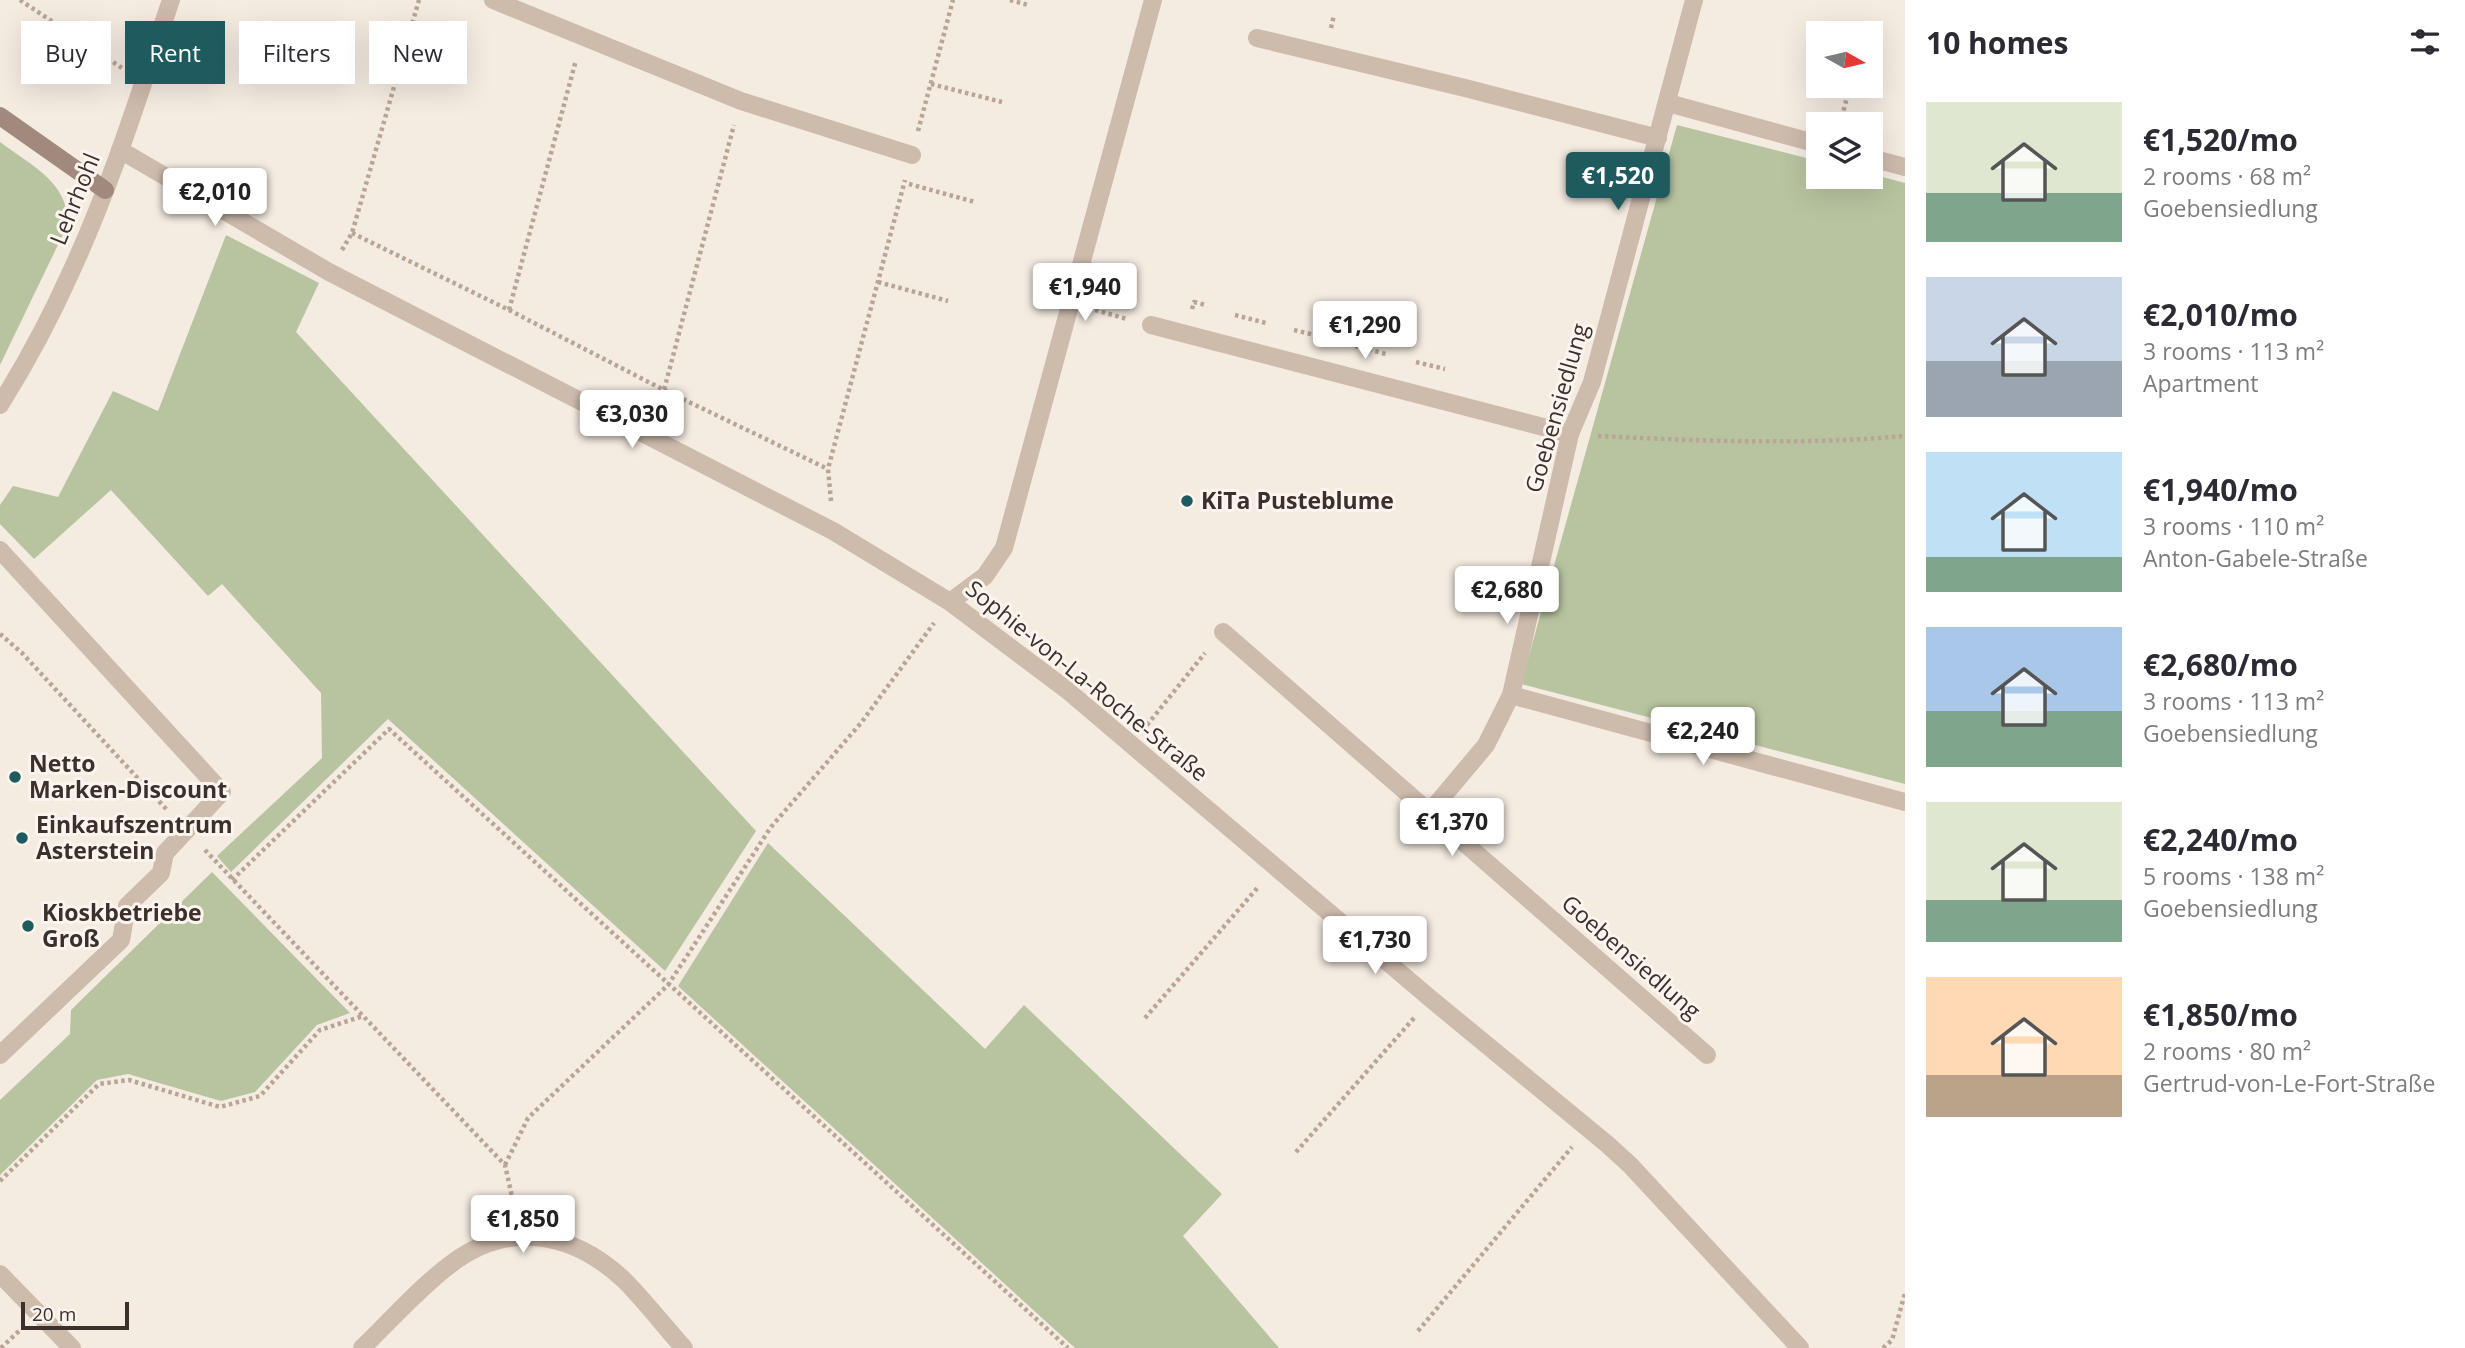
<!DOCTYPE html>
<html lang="en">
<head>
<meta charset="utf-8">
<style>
  :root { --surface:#fff; --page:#f7f7f7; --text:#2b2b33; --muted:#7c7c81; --accent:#1f5a5e }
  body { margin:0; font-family:"Open Sans",sans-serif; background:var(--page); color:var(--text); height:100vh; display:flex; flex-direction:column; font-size:26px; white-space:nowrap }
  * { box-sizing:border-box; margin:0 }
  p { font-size:23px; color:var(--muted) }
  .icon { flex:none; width:38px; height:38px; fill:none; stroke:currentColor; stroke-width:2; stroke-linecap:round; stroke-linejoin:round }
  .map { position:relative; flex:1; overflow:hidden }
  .details { display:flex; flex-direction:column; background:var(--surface); width:560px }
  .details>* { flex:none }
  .banner { position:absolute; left:21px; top:21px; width:665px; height:63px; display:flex; gap:14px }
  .needle { width:46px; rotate:98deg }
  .tools { position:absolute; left:1806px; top:21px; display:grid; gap:14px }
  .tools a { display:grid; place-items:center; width:77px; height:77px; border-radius:0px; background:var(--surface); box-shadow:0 7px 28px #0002; font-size:35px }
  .scale { position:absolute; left:21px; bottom:18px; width:108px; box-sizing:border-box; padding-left:7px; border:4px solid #3b302b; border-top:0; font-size:19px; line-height:24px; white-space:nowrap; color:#3b302b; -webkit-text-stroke:5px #fbf5ee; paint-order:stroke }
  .price { position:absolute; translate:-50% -60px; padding:0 16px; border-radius:7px; background:#fff; color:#222; font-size:23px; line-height:46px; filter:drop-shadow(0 2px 4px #0008) }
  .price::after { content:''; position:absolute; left:50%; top:42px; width:21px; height:16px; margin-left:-10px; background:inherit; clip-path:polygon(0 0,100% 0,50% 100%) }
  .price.current { background:var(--accent); color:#fff }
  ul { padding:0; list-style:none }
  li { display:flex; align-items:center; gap:21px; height:175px; padding:0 21px }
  li span { display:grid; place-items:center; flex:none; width:196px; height:140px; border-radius:0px; color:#555 }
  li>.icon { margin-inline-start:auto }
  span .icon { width:84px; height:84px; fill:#fffc; stroke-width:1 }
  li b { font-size:30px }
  h2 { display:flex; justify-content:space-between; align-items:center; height:84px; padding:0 21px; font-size:30px }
  .tag { padding:0 24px; border-radius:0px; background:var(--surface); box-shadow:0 7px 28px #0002; font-size:24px; line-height:63px }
  .tag.current { background:var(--accent); color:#fff }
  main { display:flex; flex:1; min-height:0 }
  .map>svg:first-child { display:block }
</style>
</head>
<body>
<main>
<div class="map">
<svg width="1905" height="1348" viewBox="0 0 1905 1348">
  <rect width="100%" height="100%" fill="#f4ebe1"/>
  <!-- green -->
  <g fill="#b8c4a0">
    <path d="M1677 125 1818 161V177H1871V174L1905 183V784L1521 684Z"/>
    <path d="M0 142C30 165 68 181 68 224L0 365Z"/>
    <path d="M226 235 319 283 296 332 756 831 665 971 388 719 231 872 217 856 322 758 321 693 222 584 208 596 111 490 34 559 0 524V505L13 486 58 497 113 391 158 411Z"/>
    <path d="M768 843 985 1049 1024 1005 1222 1194 1183 1236 1279 1348H1075L678 986Z"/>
    <path d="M212 872 350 1013 317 1025 255 1092 221 1101 128 1074 97 1080 0 1175V1100L70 1034 71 1010Z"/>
  </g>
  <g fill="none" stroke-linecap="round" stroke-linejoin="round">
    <!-- path -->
    <g stroke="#b9a596" stroke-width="4.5" stroke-dasharray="3.5 3.5" stroke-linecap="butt">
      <path d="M20 0 122 68"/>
      <path d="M1010 0 1028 5"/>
      <path d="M1331 28 1334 15"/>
      <path d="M931 84 1002 102"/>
      <path d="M1840 124 1850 86"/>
      <path d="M918 131 953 0"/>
      <path d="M909 184 975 202"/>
      <path d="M352 233 509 310 576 60"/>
      <path d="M342 250 352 233 419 0"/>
      <path d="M878 282 948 301"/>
      <path d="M1192 309 1194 302 1206 305"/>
      <path d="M509 310 664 390 734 125"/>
      <path d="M1095 310 1127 319"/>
      <path d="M1235 315 1266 323"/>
      <path d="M1294 330 1327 338"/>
      <path d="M1355 346 1386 354"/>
      <path d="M1416 362 1445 369"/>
      <path d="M664 390 828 469"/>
      <path d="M1598 436C1700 441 1803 445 1905 436"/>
      <path d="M831 501 828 469 905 180"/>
      <path d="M0 634 22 653 168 811"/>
      <path d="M1147 725 1205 653"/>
      <path d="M205 850 505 1165 515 1210"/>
      <path d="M232 880 389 729 1068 1348"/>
      <path d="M1145 1018 1259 886"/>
      <path d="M1296 1152 1414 1018"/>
      <path d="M505 1165 528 1118 668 985 771 827 861 723 934 623"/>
      <path d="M0 1181 99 1084 129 1080 220 1107 260 1096 320 1030 363 1016"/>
      <path d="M1418 1331 1572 1147"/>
      <path d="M1 1348 19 1331"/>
      <path d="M1883 1348 1892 1340 1905 1293"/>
    </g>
    <!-- lane -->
    <g stroke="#cdbbac" stroke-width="18">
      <path d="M493 0 741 101 912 155"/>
      <path d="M0 550 222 792 165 853 161 873 127 906 121 940 0 1055"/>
    </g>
    <!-- street -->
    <g stroke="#cdbbac" stroke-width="18">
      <path d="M1257 38 1465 88 1658 138"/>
      <path d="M1668 103 1818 144"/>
      <path d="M120 150 329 272 833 531 950 602 1067 690 1431 999 1607 1144 1630 1165 1800 1348"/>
      <path d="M1871 158 1905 167"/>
      <path d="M1151 325 1570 434"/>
      <path d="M0 405C26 363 50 319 70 274 111 186 140 92 171 0"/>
      <path d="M950 602 985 576 1004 548 1153 0"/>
      <path d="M1223 632 1707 1055"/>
      <path d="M1511 695 1905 802"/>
      <path d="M1429 813 1486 745 1511 695 1570 434 1592 382 1694 0"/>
      <path d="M0 1274 72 1348"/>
      <path d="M362 1348C390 1321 420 1287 451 1264 508 1220 573 1232 624 1280 645 1301 664 1326 684 1348"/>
    </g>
    <!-- secondary -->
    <path stroke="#a18a7d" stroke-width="18" d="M0 116 105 190"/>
  </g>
  <!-- markers -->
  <g fill="#1f5a5e" stroke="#fbf5ee" stroke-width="2.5">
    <circle cx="1187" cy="501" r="7"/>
    <circle cx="15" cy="777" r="7"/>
    <circle cx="22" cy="838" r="7"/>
    <circle cx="28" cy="926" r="7"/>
  </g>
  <g text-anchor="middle" stroke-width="6" stroke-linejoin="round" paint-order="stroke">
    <!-- street labels -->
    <g font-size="23" fill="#3b302b" stroke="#fbf5ee">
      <text transform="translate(75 199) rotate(-68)" y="8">Lehrhohl</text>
      <text transform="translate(1557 408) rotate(-74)" y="8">Goebensiedlung</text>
      <text transform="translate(1087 681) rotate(39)" y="8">Sophie-von-La-Roche-Straße</text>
      <text transform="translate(1631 957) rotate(41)" y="8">Goebensiedlung</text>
    </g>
    <!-- poi labels -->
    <g font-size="23" font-weight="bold" fill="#3b302b" stroke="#fbf5ee" text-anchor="start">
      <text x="1201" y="509">KiTa Pusteblume</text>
      <text x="29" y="772">Netto<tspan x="29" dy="26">Marken-Discount</tspan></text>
      <text x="36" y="833">Einkaufszentrum<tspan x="36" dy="26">Asterstein</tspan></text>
      <text x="42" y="921">Kioskbetriebe<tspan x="42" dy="26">Groß</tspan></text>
    </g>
  </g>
</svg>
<div class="tools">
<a><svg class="needle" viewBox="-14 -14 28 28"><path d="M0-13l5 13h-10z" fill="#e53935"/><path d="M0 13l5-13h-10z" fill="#7c7c81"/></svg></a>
<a><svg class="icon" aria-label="layers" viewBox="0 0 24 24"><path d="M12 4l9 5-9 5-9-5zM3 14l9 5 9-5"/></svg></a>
</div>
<div class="scale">20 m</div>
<b class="price current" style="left:1618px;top:212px">€1,520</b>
<b class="price" style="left:215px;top:228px">€2,010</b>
<b class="price" style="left:1085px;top:323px">€1,940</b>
<b class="price" style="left:1365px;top:361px">€1,290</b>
<b class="price" style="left:632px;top:450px">€3,030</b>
<b class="price" style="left:1507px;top:626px">€2,680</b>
<b class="price" style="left:1703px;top:767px">€2,240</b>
<b class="price" style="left:1452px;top:858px">€1,370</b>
<b class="price" style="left:1375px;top:976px">€1,730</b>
<b class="price" style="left:523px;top:1255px">€1,850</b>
<div class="banner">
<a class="tag">Buy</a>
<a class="tag current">Rent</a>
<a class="tag">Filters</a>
<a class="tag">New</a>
</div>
</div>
<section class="details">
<h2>10 homes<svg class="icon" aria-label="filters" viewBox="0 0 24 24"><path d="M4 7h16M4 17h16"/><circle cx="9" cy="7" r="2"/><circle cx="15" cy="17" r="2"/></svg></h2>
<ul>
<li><span style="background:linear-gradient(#dfe7d0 65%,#7fa58c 0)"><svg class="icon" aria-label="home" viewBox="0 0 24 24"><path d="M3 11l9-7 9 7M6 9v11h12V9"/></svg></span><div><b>€1,520/mo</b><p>2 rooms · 68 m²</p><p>Goebensiedlung</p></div></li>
<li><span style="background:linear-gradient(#c9d6e8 60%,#9aa5b1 0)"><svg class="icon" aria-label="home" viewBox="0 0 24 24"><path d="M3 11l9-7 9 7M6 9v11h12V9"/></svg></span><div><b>€2,010/mo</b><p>3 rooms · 113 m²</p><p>Apartment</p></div></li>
<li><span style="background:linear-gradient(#bfe0f5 75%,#7fa58c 0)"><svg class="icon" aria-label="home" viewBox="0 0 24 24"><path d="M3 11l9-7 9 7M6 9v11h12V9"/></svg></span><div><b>€1,940/mo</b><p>3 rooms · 110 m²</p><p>Anton-Gabele-Straße</p></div></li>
<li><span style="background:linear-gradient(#a9c7e8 60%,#7fa58c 0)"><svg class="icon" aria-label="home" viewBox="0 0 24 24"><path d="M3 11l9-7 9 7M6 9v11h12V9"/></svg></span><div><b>€2,680/mo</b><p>3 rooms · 113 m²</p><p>Goebensiedlung</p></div></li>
<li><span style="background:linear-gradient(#dfe7d0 70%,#7fa58c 0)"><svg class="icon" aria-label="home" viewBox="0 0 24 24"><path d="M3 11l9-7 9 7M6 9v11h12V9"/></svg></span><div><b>€2,240/mo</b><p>5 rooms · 138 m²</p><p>Goebensiedlung</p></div></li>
<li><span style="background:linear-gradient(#ffd9b3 70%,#b9a48a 0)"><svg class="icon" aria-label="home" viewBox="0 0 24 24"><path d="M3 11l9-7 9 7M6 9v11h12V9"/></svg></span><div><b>€1,850/mo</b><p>2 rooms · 80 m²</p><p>Gertrud-von-Le-Fort-Straße</p></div></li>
</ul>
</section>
</main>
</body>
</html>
